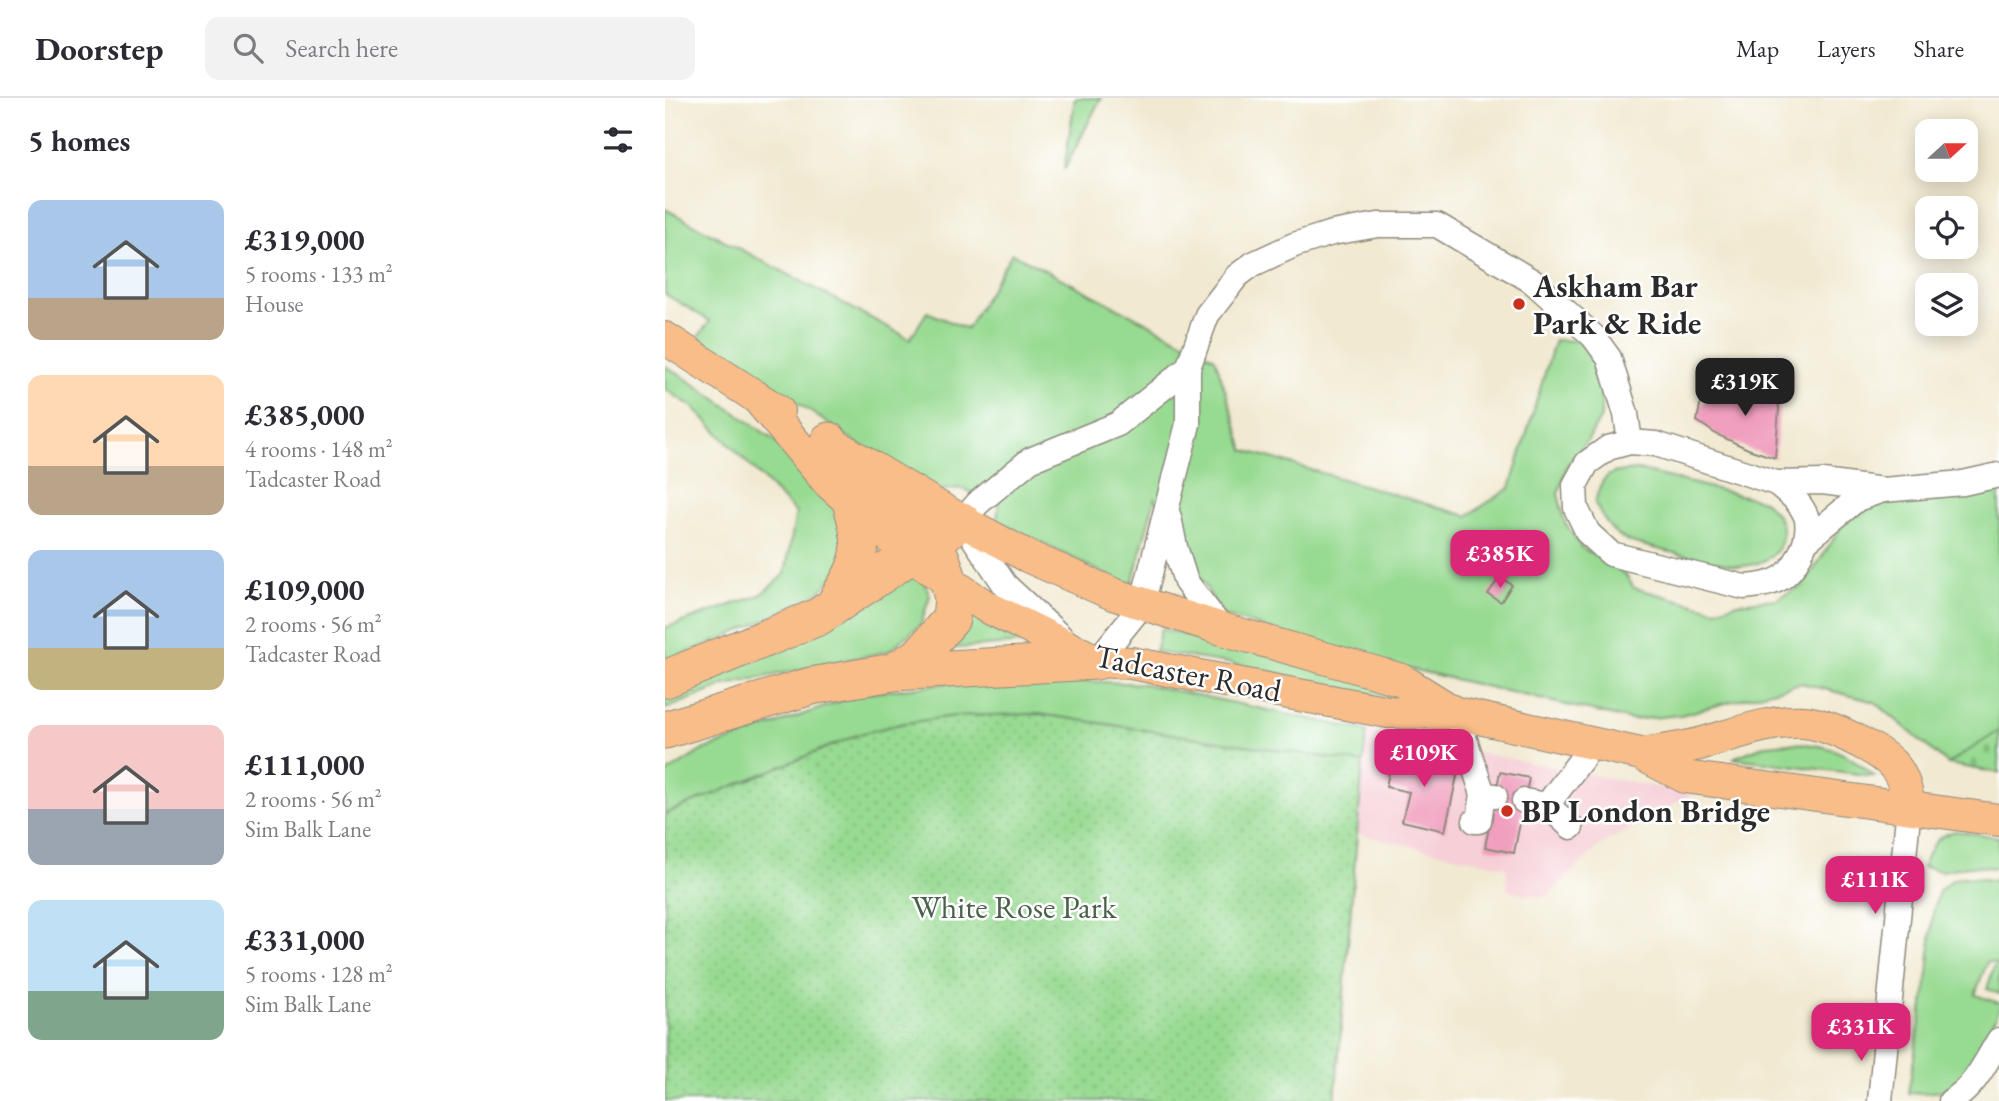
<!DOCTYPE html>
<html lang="en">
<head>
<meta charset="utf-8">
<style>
  :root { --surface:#fff; --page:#f2f2f3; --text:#2b2b33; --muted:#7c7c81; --line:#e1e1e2; --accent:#db2777 }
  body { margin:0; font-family:"EB Garamond",serif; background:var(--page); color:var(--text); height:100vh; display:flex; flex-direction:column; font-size:26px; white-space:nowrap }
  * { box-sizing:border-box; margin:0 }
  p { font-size:23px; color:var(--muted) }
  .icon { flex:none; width:38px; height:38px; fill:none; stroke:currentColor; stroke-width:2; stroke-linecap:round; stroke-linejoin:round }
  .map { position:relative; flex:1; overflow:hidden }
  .side { display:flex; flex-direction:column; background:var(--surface); width:665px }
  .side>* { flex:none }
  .needle { width:46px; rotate:69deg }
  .controls { position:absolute; left:1250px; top:21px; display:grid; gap:14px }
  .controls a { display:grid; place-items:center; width:63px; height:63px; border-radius:14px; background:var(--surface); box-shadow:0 4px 18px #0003; font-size:35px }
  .price { position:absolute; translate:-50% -60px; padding:0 16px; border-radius:14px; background:var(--accent); color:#fff; font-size:23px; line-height:46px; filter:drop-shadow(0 2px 4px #0008) }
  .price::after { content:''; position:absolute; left:50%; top:42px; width:21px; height:16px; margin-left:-10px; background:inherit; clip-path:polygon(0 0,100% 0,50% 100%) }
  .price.current { background:#222; color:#fff }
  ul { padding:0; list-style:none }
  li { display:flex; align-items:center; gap:21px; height:175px; padding:0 28px }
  li span { display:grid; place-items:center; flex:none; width:196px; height:140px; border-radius:14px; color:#555 }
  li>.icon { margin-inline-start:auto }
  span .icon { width:84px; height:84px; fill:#fffc; stroke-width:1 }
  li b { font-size:30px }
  h2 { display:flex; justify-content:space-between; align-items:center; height:84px; padding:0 28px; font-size:30px }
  header { display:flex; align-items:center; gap:42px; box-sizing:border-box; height:98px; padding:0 35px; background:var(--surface); border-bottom:2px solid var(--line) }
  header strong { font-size:33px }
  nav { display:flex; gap:38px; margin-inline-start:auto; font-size:24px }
  .search { width:490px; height:63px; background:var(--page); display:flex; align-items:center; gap:18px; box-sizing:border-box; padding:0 24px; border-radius:14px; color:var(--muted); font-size:26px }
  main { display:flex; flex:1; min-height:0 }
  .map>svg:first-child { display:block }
</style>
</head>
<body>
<header>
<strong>Doorstep</strong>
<div class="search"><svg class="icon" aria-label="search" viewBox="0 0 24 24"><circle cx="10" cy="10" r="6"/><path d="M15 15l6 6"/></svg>Search here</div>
<nav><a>Map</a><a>Layers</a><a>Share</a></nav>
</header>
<main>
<section class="side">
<h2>5 homes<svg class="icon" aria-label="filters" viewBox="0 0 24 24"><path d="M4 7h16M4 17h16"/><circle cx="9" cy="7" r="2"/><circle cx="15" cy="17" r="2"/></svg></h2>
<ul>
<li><span style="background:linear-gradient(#a9c7e8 70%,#b9a48a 0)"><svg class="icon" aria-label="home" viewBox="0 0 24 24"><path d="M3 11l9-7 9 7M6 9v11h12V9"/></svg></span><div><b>£319,000</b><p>5 rooms · 133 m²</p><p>House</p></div></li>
<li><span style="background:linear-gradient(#ffd9b3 65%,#b9a48a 0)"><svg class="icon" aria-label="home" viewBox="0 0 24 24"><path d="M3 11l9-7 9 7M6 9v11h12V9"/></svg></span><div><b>£385,000</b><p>4 rooms · 148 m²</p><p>Tadcaster Road</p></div></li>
<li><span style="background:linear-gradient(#a9c7e8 70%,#c2b280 0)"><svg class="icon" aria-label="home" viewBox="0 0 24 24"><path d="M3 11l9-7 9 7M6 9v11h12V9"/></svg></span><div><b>£109,000</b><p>2 rooms · 56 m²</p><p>Tadcaster Road</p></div></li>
<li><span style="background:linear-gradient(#f6c9c9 60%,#9aa5b1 0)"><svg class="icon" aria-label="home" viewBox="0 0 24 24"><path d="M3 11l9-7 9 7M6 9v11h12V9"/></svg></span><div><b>£111,000</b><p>2 rooms · 56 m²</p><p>Sim Balk Lane</p></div></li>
<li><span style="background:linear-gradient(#bfe0f5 65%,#7fa58c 0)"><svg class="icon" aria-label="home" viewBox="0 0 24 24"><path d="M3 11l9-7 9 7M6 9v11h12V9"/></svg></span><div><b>£331,000</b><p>5 rooms · 128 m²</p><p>Sim Balk Lane</p></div></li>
</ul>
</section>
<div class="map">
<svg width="1334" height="1003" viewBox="0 0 1334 1003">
  <defs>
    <pattern id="cemetery-stones" width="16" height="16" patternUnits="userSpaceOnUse" patternTransform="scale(1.75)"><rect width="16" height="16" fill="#97da91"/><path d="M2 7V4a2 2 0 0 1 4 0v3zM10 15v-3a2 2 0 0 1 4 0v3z" fill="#82bb7d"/></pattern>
    <pattern id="park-dots" width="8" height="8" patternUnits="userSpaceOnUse" patternTransform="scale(1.75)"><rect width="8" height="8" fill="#97da91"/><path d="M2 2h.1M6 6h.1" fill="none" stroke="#82bb7d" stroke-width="1.8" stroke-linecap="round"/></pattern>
  </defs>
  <rect width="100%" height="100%" fill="#fff"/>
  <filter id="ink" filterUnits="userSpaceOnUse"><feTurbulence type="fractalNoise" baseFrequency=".0143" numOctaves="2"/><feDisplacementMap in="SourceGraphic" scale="14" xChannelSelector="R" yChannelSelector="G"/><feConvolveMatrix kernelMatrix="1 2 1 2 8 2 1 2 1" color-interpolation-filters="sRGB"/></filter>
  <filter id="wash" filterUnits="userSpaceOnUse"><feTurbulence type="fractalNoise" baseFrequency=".00686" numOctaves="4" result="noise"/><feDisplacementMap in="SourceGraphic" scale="28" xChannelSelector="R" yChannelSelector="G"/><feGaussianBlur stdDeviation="1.57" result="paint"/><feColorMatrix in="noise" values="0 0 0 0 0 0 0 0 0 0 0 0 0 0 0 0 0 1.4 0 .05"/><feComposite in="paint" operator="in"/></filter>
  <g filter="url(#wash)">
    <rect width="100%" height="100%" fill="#f1e9d0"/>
    <!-- built -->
    <path fill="#f6cfd7" d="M702 633 1027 696 935 747 880 800 842 792 841 769 692 736Z"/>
    <!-- green -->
    <g fill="#97da91" stroke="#61825e" stroke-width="2">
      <path d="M410 0H436L399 72Z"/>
      <path d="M0 111 245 241 262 214 302 231 347 155 550 260 579 352 802 418 845 390 890 242 914 243 925 254 936 288V319L923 342 903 366 893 396 900 425 917 450 960 476 969 490 1051 512 1072 505 1111 501 1138 488 1179 425 1210 407 1248 398 1321 395 1334 392V633L1283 666 1210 604 1136 585 1016 617 966 622 715 564 557 517 490 400 466 489 332 423 334 403 294 390 271 393 206 354 33 239 45 223 0 196Z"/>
      <path d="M0 268C25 282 48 299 71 315 125 352 230 424 155 493 146 501 133 506 122 511 83 531 41 547 0 563V530L95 497 120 476 131 415 29 310 0 291Z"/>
      <path d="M973 372 1099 403C1112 415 1121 426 1116 444 1112 460 1092 467 1077 468 1067 469 972 447 961 442 945 434 938 420 930 405 937 375 943 374 973 372Z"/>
      <path d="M246 476 259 484 265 497 256 526 224 553 61 587 0 611V598Z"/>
      <path d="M300 503 373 544 280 551Z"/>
      <path d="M496 531 631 564 735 596 748 605 563 565 490 554Z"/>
      <path d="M333 579 479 586 702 633 698 665 374 616 289 618 235 626 195 636 0 716V676L38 652 196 596Z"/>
      <path d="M1124 645C1161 646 1180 652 1209 678L1068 660 1101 647Z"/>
      <path d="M1291 733 1334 739V770L1303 768 1277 773 1258 769C1264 750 1271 737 1291 733Z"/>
      <path d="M1297 779 1334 783V896L1322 891 1330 865 1322 864 1310 897 1334 905C1334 921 1326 925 1319 939 1298 979 1295 998 1243 995L1263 878 1268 815 1274 793 1287 782Z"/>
    </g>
    <!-- cemetery -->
    <path fill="url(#cemetery-stones)" stroke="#61825e" stroke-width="2" d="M1334 633V675L1283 666Z"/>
    <!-- park -->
    <path fill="url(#park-dots)" stroke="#61825e" stroke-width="2" d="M374 616 698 665 670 1003H0V716L195 636 235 626 289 618Z"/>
    <g id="blocks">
      <!-- building -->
      <g fill="#f09fbe">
        <path d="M1088 288 1112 289 1114 311 1110 360 1083 351 1051 336 1032 323 1035 307 1041 303 1054 296Z"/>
        <path d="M835 479 847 487 836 504 823 496Z"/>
        <path d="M728 655 794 669 780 733 737 723 744 694 721 689Z"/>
        <path d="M835 674 864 680 849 755 820 749Z"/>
      </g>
    </g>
  </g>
  <g filter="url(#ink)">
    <use href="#blocks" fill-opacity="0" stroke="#8e8a7e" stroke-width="2"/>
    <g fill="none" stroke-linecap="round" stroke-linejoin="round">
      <!-- minor casing -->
      <g stroke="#8e8a7e" stroke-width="27">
        <g id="minor">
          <path d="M1111 385C1123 395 1135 403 1141 418 1144 427 1142 441 1138 450 1125 481 1111 487 1079 489L946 456 923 435 911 410 910 387 922 365 943 350 965 344 991 346 1111 385 1158 384 1218 392"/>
          <path d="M504 419 510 449 521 484 557 531"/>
          <path d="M1141 443 1192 401 1218 392 1298 385 1334 377"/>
          <path d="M398 541 340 487 297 423 313 405 365 362 453 326 523 270"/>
          <path d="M432 563 477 507 523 326V270L542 217 572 178 588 166 629 147 667 135 713 127H772L867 183 928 238 944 260 961 316 965 344"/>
          <path d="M791 615 818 696 830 698"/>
          <path d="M859 703 882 707 928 646"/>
          <path d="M882 707 906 729"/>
          <path d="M810 723H814L818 696"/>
          <path d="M1215 1003 1244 708"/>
          <path d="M1286 1003C1310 989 1320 965 1334 942"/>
        </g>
      </g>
      <!-- major casing -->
      <g stroke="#8e8a7e" stroke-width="34">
        <g id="major">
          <path d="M0 240 113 313"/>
          <path d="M95 303 163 384 245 457 320 508 409 552 432 563 466 565 723 614 791 615 976 656 1020 679 1334 722"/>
          <path d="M170 347 297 423 362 458 448 496 557 531 737 582 790 615"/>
          <path d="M976 656C995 653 1015 651 1034 646 1069 637 1102 622 1139 624 1160 626 1182 637 1200 647 1230 663 1239 674 1244 708"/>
        </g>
      </g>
      <!-- highway casing -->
      <g stroke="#8e8a7e" stroke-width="39">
        <g id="highway">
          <path d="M164 343 199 392 239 422 276 460 284 484 288 500 286 521 254 558 228 574"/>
          <path d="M171 504C196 464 201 453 187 407"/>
          <path d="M0 581 153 519 297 423"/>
          <path d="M0 632 146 588 228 574 432 563"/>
        </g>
      </g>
      <!-- minor -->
      <use href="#minor" stroke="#fff" stroke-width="24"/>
      <!-- major -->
      <use href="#major" stroke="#f8bd89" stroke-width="32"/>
      <!-- highway -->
      <use href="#highway" stroke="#f8bd89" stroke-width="37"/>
    </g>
  </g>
  <!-- markers -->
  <g fill="#c8321e" stroke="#fff" stroke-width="2.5">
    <circle cx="854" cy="206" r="7"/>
    <circle cx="842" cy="713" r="7"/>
  </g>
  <g text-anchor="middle" stroke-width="5" stroke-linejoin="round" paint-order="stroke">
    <!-- poi labels -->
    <g font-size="32" font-weight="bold" fill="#2b2b2b" stroke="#fff" text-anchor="start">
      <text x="868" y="199">Askham Bar<tspan x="868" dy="37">Park &amp; Ride</tspan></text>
      <text x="856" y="724">BP London Bridge</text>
    </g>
    <!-- street labels -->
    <g font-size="32" fill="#2b2b2b" stroke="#fff">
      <text transform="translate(523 575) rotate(11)" y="11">Tadcaster Road</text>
    </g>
    <!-- park labels -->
    <g font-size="32" fill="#4b604a" stroke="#fff">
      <text x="349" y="820">White Rose Park</text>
    </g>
  </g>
</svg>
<div class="controls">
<a><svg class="needle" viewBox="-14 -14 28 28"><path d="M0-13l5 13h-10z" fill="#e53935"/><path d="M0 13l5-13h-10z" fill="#7c7c81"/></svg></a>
<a><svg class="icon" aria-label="locate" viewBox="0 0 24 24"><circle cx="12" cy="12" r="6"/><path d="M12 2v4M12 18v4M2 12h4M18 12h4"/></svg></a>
<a><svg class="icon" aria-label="layers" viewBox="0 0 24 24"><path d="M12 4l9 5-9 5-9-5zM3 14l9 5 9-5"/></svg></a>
</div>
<b class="price current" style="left:1080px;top:320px">£319K</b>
<b class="price" style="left:835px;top:492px">£385K</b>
<b class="price" style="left:759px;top:691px">£109K</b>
<b class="price" style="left:1210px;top:818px">£111K</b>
<b class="price" style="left:1196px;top:965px">£331K</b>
</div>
</main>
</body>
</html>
